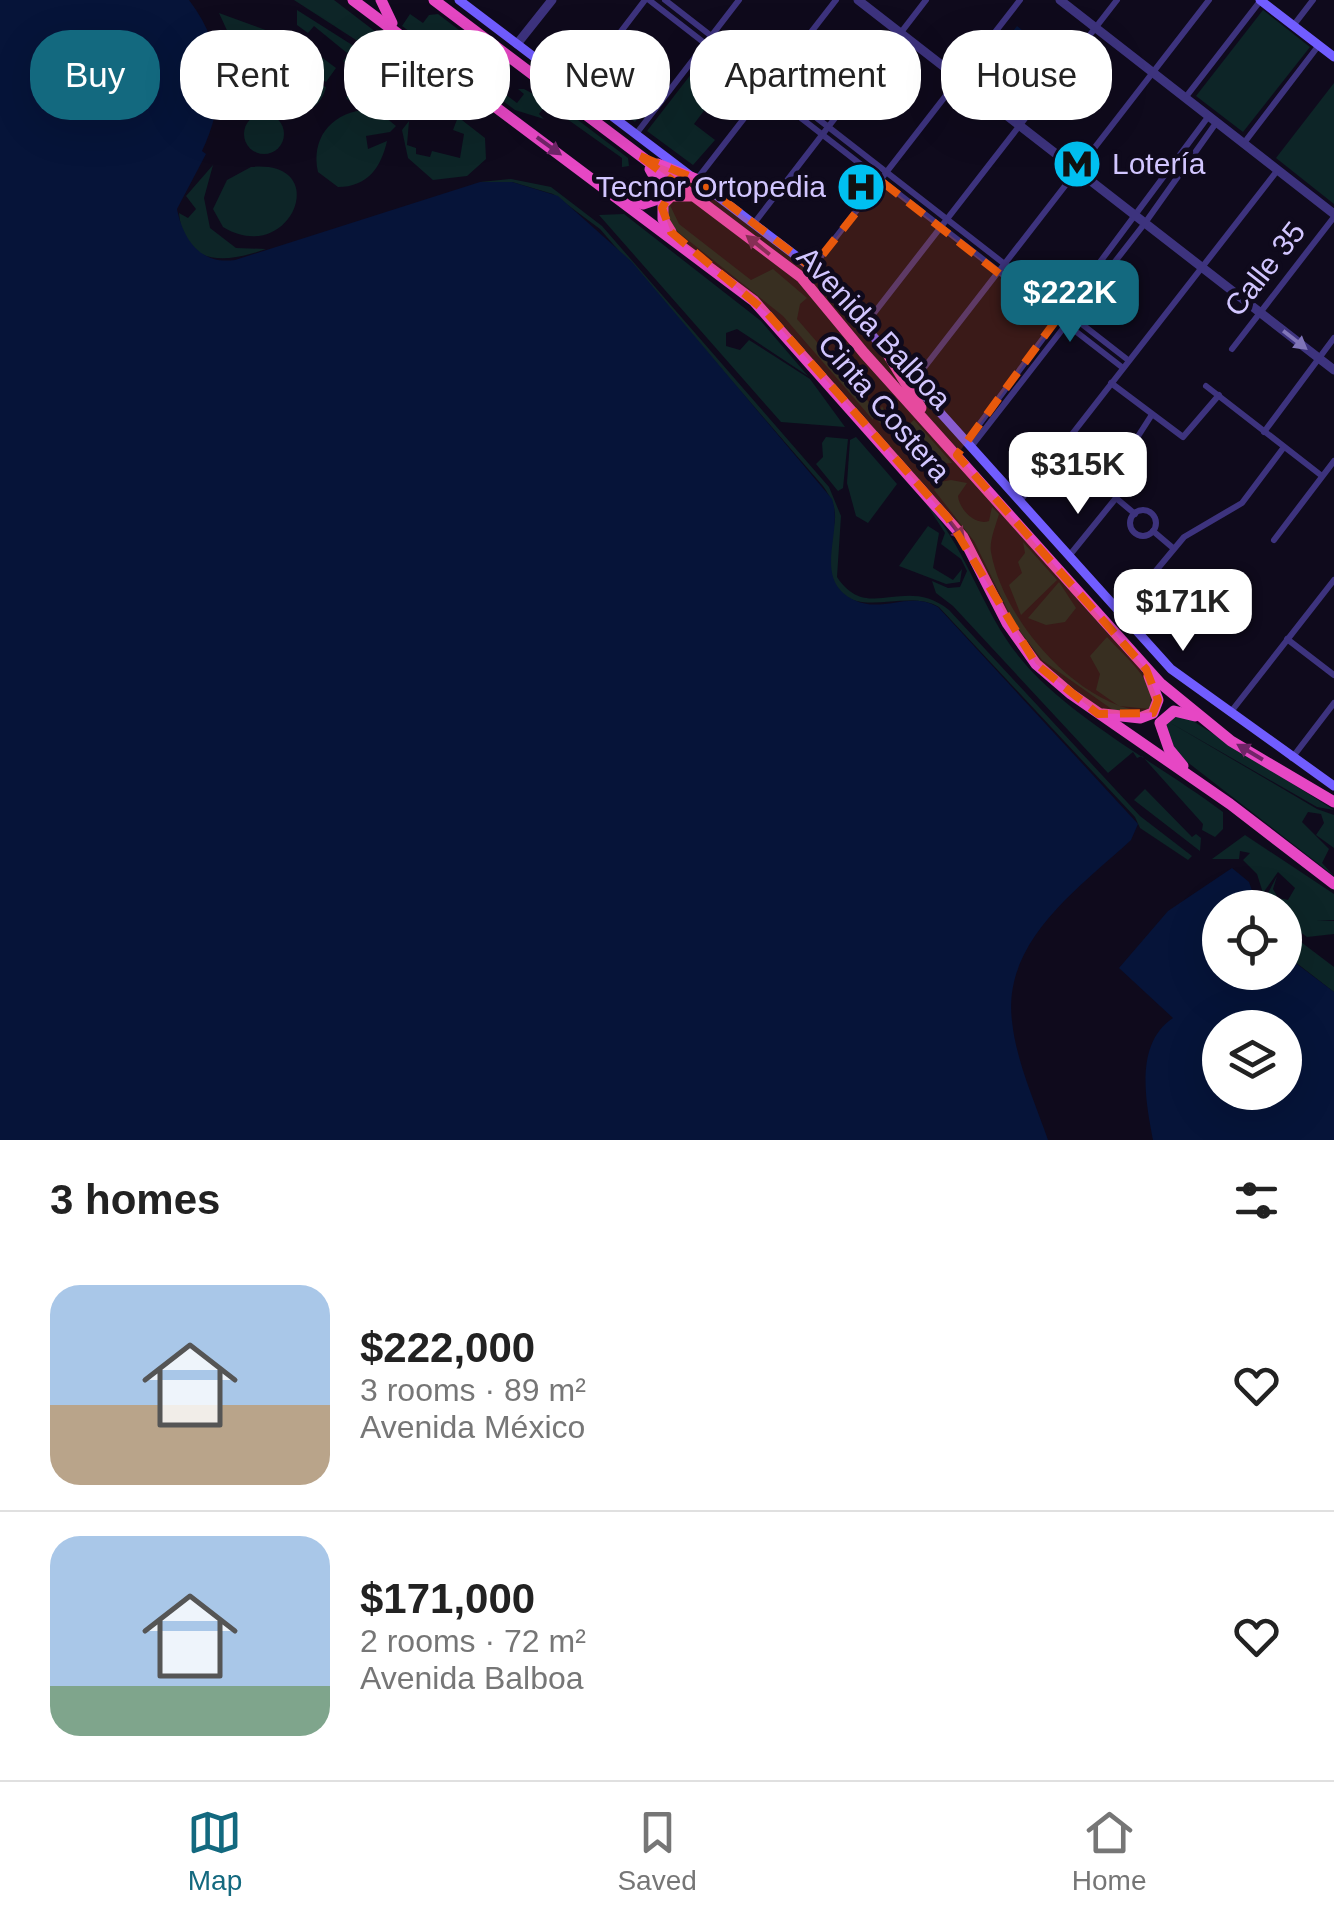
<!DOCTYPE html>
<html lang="en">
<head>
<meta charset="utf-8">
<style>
  :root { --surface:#fff; --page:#f2f2f2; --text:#222; --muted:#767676; --line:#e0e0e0; --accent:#13697f }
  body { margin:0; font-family:Arial,sans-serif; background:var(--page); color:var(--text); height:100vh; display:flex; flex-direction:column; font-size:38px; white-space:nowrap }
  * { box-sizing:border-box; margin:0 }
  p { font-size:32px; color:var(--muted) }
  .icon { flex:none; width:55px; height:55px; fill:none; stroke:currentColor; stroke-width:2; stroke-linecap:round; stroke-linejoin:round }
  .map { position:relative; height:1140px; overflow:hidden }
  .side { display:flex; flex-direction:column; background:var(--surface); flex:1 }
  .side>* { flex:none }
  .banner { position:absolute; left:30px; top:30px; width:1275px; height:90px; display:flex; gap:20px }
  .controls { position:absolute; left:1202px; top:890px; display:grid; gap:20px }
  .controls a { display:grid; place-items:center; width:100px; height:100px; border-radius:50%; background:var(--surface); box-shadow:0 10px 40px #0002; font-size:50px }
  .price { position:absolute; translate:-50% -85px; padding:0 22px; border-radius:20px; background:#fff; color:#222; font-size:32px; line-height:65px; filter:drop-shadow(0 2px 5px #0008) }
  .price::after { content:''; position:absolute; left:50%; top:60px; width:30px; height:22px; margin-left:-15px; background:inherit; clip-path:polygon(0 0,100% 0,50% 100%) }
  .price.on { background:var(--accent); color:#fff }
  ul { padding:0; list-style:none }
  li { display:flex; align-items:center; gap:30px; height:250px; padding:0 50px }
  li+li { border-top:2px solid var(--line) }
  li span { display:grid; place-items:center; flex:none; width:280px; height:200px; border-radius:30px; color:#555 }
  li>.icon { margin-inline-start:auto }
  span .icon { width:120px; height:120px; fill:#fffc; stroke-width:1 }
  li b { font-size:42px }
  h2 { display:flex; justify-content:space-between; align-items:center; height:120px; padding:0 50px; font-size:42px }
  .pill { padding:0 35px; border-radius:40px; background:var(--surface); box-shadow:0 10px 40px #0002; font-size:35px; line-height:90px }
  .pill.on { background:var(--accent); color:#fff }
  .menu { display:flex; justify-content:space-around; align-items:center; height:140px; border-top:2px solid var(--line); background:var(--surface); font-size:28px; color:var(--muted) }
  .menu a { display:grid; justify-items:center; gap:5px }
  .menu .on { color:var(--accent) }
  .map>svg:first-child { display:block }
</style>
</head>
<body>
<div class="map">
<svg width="1334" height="1140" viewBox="0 0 1334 1140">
  <rect width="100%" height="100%" fill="#0f0a1c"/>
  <!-- green -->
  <g fill="#0d2527">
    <path d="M294 0H334L432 75 435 91Z"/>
    <path d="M297 10 423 90 406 111 386 94 391 86 376 75 371 81 343 61 352 49 347 53 314 26 308 33 297 25Z"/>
    <path d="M1263 10 1310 47 1243 132 1196 96Z"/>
    <path d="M219 13 282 36 263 44 252 72 256 102 244 104 242 63Z"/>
    <path d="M410 14 423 23 429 15 438 14 484 49 498 68 489 82 517 103 524 94 518 89H524L566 111 628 158 629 166 622 167V158L553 109 545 106 539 114 544 119 515 110 402 26Z"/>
    <path d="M290 42 304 52 308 47 336 68 326 82 316 76 315 83 326 87C321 112 289 125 267 108 253 81 256 47 290 42Z"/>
    <path d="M709 51 754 90 737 112 715 96 694 124 715 140 693 165 647 131Z"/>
    <path d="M602 67 649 103 635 122 588 86Z"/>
    <path d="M1334 83V204L1276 158Z"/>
    <path d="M357 84 386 106 380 113 396 126 390 132 366 136 368 149 387 141C381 168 367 187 338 187L318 172C311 140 329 115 362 110L346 98Z"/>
    <circle cx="264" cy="134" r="20"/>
    <path d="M458 117 485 138 486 159 467 176 433 180 408 158 402 130 409 121 407 145 416 148V154L430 157 432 151 460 158 464 134 453 130Z"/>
    <path d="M213 165 204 198 210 228 236 248 266 249C227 263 184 268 179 213L188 218 196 209 186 196Z"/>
    <path d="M251 167C335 159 290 268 223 227L213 209 227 180Z"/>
    <path d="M511 179 551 187 602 226 829 487 841 516 837 577C868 624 904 574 949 610L1140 816 1192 856 1188 860 1140 828 1135 817 939 607C902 585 837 632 829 562 826 529 848 521 823 486L600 229 553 194 512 182H480Z"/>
    <path d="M669 203 679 224 751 280 773 269 807 298 800 304 797 319 874 408 873 420 783 316 678 232 667 217Z"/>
    <path d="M624 214 761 321 808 376 737 329 726 333V346L740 350 749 340 810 379 845 427 781 422 599 215Z"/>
    <path d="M882 406 897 435 914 420 952 463 936 464 925 454 903 446 876 419Z"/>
    <path d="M826 437 848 439 843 488 838 491 816 464 823 457 822 443Z"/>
    <path d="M856 437 897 484 868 523 856 516 847 483 850 440Z"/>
    <path d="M951 480 967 483 958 496C959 509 975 526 989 521L992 507 999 514C996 525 989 541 991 552 1003 620 1078 707 1148 712L1113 710 1042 660 1014 623 974 541 934 490 940 482Z"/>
    <path d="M925 502C968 549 981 611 1021 659 1068 717 1162 766 1223 812V829L1215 837 1202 830 1203 824 1142 756 1137 758 1133 752 1108 773 953 606 936 593 932 581 948 588 960 587 967 571 961 559 941 544 945 533Z"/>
    <path d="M928 526 939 533 933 568 953 580 962 569 960 582 946 584 899 566Z"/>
    <path d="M1023 542 1057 580 1021 615 1009 585 1022 573 1018 562 1025 553Z"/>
    <path d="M1059 582 1076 608 1065 622 1046 625 1028 618Z"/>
    <path d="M1107 637C1125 657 1157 681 1150 709L1119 706 1096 690 1100 674 1090 656Z"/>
    <path d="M1185 716 1334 810 1317 807 1169 722 1317 809 1334 815V848L1316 835 1324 823 1321 814 1308 812 1302 822 1329 849 1322 863 1334 876 1177 754 1165 726 1170 717Z"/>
    <path d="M1145 789 1192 837 1196 834 1201 838 1200 851 1134 800Z"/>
    <path d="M1245 835 1334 894V920L1317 921H1334V934L1307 937 1285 921V908L1269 907 1266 897 1277 876 1273 889 1278 898 1288 900 1295 888 1278 872 1263 893 1257 874 1243 860 1250 853 1240 851 1239 859H1212Z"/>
    <path d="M1293 936 1334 967V992L1285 954V945Z"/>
  </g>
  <!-- water -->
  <g fill="#061439" fill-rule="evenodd">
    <path d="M0 0H189C225 47 227 98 202 151L206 154 177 209C183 239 200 265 235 260L480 182H512L558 196 632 262 832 499C844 532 811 579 854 600 883 614 909 590 938 607L1138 824 1131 840C1079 888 1002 941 1012 1021 1016 1061 1035 1102 1048 1140H0Z"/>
    <path d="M1017 26 1055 57 1042 74 1003 44Z"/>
    <path d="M1232 868 1249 882 1258 907 1220 908V972H1285V955L1334 992V1140H1153C1145 1099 1135 1043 1173 1018L1119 968 1168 911ZM1220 1028H1285V1092H1220Z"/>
  </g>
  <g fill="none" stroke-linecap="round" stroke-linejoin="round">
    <!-- minor -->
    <g stroke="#3d337e" stroke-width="6">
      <path d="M649 0 1123 368"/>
      <path d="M665 0 1128 360"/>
      <path d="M1293 26 1313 0"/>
      <path d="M577 89 645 0"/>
      <path d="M1185 98 1261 0"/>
      <path d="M636 134 739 0"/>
      <path d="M1244 143 1319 45"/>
      <path d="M697 179 836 0"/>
      <path d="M755 222 926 0"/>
      <path d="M812 268 1020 0"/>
      <path d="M864 326 1117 0"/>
      <path d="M1232 349 1334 217"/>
      <path d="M913 382 1209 0"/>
      <path d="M1111 383 1183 437 1219 395"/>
      <path d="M1206 386 1322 476"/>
      <path d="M1264 432 1334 338"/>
      <path d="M966 442 1208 117"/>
      <path d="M971 447 1145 223 1216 123"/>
      <path d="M1116 498 1135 514"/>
      <path d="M1020 501 1277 171"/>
      <circle cx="1143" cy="523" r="13"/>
      <path d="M1153 531 1173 548"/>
      <path d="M1274 540 1334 461"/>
      <path d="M1069 556 1116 498 1135 441 1151 416"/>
      <path d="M1119 615 1184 537 1242 503 1284 447"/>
      <path d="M1287 639 1334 675"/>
      <path d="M1230 713 1334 580"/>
      <path d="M1292 758 1334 703"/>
    </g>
    <!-- tertiary -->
    <g stroke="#3d337e" stroke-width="9">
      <path d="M858 0 1334 370"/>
      <path d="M1060 0 1334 214"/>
      <path d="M517 44 552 0"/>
    </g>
    <!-- secondary -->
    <g stroke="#715dff" stroke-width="9">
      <path d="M459 0 812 268 888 353"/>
      <path d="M1260 0 1334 57"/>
      <path d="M901 369 1171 669 1334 786"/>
    </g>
    <!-- trunk -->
    <g stroke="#e647c4" stroke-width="11">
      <path d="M353 0 754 301 963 537 1007 623 1036 664 1071 694 1230 804 1334 884"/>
      <path d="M381 0 392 23"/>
      <path d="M434 0 801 277 864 353 1160 683 1231 741 1334 802"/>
      <path d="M658 164 696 179"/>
      <path d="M625 199 643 204 655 200 659 185 650 169"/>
      <path d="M671 232 663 219V204L671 196H690"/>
      <path d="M886 351 921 408"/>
      <path d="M1103 714 1140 718 1153 713 1158 700 1149 676"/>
      <path d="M1183 766 1169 749 1160 723 1174 711 1195 716"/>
    </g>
  </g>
  <!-- one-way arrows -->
  <defs><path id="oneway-solid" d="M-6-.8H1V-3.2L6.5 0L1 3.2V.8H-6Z" transform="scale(2.5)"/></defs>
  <g fill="#702568">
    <use href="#oneway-solid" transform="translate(549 146) rotate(36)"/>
    <use href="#oneway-solid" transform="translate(758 245) rotate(-141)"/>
    <use href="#oneway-solid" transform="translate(955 528) rotate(52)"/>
    <use href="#oneway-solid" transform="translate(1250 752) rotate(-149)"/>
  </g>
  <use fill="#8075b8" href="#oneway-solid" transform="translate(1295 340) rotate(38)"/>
  <!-- marked area -->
  <path fill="#e8590c" fill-opacity="0.2" stroke="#e8590c" stroke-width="8" stroke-dasharray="20 12" stroke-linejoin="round" d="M640 156 696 179 812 268 881 181 1057 319 957 455 1146 669 1158 700 1153 713 1098 714 1036 664 948 518 766 312 671 232 662 208 676 183Z"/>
  <!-- icons -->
  <defs>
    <g id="metro-disc" transform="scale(2.5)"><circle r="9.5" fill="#00c0f1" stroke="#0f0a1c"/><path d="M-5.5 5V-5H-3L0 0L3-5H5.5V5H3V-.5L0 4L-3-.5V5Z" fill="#111"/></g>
    <g id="hospital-disc" transform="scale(2.5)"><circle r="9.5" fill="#00c0f1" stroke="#0f0a1c"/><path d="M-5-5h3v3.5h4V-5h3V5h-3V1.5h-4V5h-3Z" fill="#111"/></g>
  </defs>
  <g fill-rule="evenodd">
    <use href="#metro-disc" x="1077" y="164"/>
    <use href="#hospital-disc" x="861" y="187"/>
  </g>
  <g text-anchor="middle" stroke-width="9" stroke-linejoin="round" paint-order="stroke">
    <!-- poi labels -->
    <g font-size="30" fill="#d2c6ff" stroke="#0f0a1c" text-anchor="start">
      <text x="1112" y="174">Lotería</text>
      <text x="826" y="197" text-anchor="end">Tecnor Ortopedia</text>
    </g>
    <!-- street labels -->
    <g font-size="30" fill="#d2c6ff" stroke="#0f0a1c">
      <text transform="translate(1265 269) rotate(-52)" y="10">Calle 35</text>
      <text transform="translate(874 328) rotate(47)" y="10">Avenida Balboa</text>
      <text transform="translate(884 408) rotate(49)" y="10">Cinta Costera</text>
    </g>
  </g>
</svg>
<div class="controls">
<a><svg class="icon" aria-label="locate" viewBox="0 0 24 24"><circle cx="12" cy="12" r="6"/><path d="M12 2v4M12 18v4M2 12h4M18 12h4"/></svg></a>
<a><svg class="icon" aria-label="layers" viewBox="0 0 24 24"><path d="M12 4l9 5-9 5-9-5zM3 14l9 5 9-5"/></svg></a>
</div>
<b class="price on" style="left:1070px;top:345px">$222K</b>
<b class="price" style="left:1078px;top:517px">$315K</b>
<b class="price" style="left:1183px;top:654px">$171K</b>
<div class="banner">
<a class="pill on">Buy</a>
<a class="pill">Rent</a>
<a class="pill">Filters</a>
<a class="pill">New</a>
<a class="pill">Apartment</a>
<a class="pill">House</a>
</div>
</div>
<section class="side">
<h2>3 homes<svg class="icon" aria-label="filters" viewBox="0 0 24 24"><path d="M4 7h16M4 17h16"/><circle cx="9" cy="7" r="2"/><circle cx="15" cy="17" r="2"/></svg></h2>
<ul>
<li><span style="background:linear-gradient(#a9c7e8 60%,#b9a48a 0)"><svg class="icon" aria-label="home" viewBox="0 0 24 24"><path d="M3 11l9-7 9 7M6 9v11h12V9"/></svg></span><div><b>$222,000</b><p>3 rooms · 89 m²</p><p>Avenida México</p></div><svg class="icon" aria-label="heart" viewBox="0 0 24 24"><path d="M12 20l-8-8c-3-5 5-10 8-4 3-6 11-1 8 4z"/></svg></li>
<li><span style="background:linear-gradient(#a9c7e8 75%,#7fa58c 0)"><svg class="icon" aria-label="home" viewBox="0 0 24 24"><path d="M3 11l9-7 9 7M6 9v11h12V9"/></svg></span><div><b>$171,000</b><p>2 rooms · 72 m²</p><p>Avenida Balboa</p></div><svg class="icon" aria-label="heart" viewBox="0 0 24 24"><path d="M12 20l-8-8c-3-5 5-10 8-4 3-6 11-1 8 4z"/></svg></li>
</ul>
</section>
<nav class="menu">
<a class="on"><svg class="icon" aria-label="map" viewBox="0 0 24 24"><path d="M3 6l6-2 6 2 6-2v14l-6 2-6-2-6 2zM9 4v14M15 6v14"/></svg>Map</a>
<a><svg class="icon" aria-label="saved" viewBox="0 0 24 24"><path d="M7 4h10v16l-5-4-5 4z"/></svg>Saved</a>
<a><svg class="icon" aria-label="home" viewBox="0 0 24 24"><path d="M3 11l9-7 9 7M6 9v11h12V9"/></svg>Home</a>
</nav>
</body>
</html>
